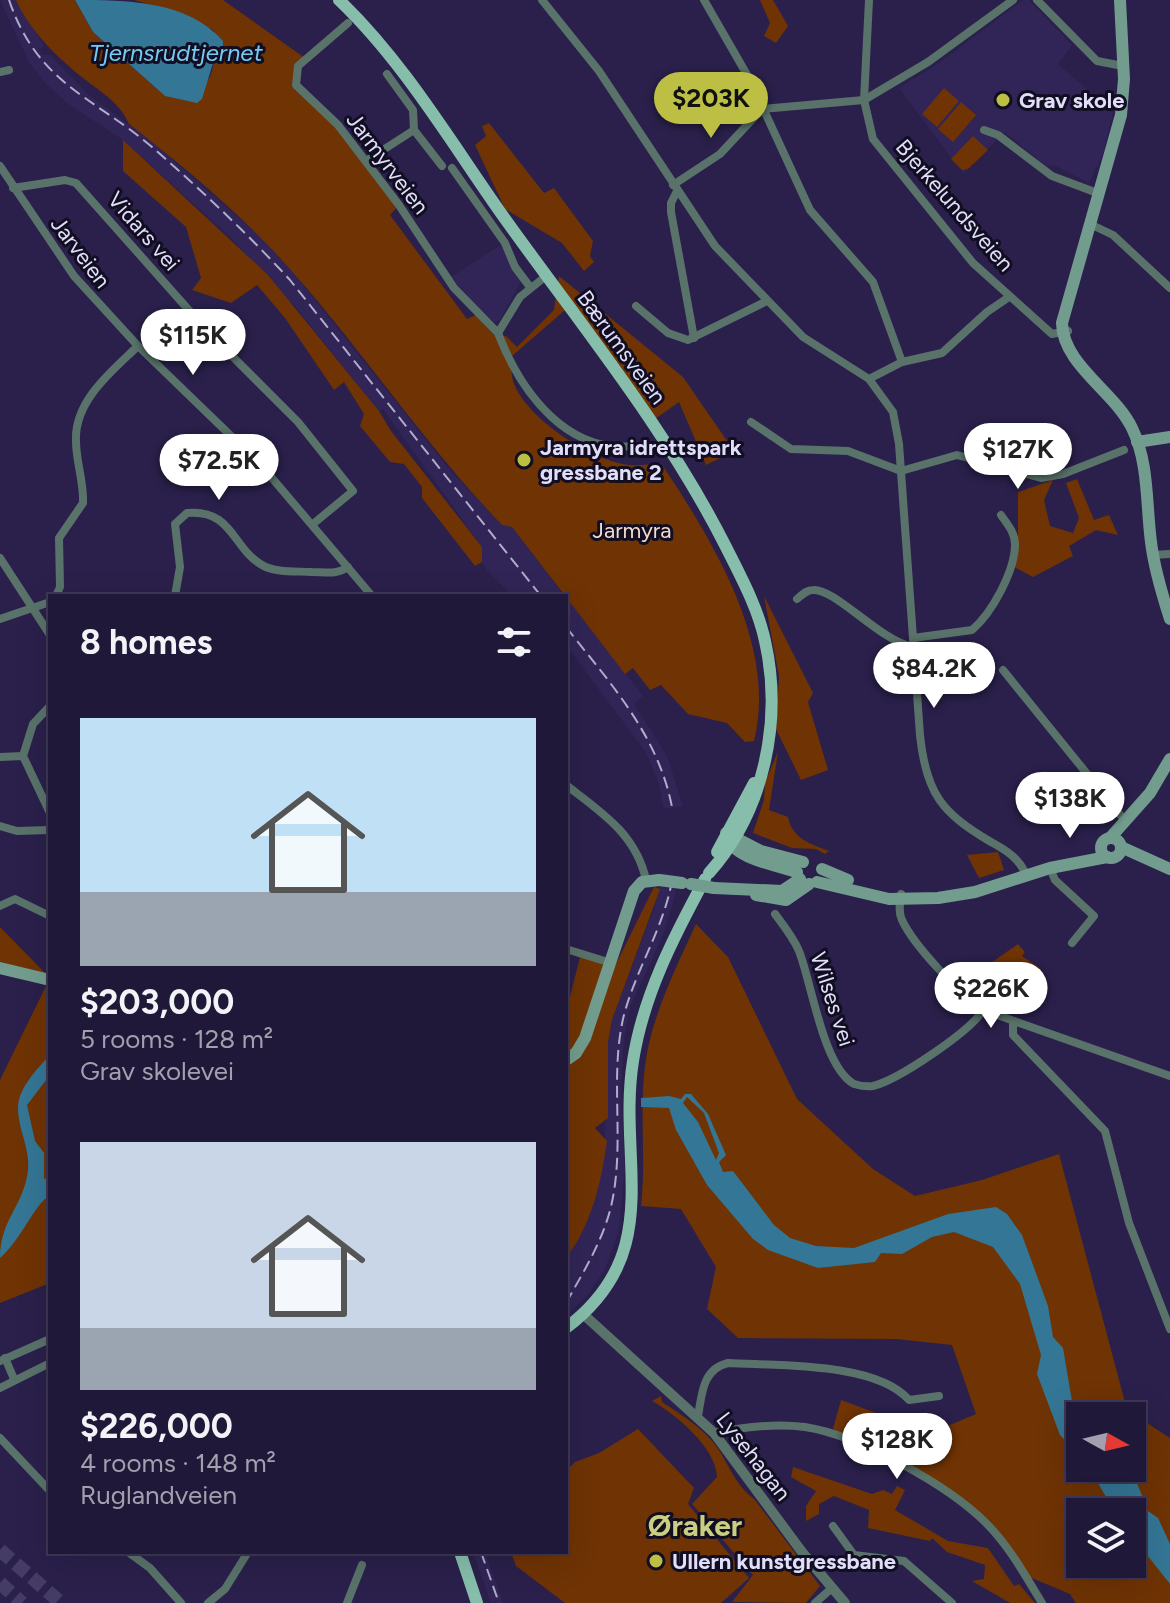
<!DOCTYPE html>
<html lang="en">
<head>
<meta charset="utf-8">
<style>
  :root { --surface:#201838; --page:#2d2543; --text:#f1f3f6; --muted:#a2a0ae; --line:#3d3753; --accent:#bcbf44 }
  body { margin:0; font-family:Figtree,sans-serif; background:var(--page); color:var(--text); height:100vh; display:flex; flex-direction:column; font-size:30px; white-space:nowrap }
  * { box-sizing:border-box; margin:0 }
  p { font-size:26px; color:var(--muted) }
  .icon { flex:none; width:44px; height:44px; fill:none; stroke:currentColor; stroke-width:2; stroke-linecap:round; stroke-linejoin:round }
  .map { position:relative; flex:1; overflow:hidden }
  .drawer { position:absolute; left:48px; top:594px; width:520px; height:960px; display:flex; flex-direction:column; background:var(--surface); border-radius:0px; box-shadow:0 8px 32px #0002,0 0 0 2px var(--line) }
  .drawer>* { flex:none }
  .needle { width:52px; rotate:98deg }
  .controls { position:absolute; left:1066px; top:1402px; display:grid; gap:16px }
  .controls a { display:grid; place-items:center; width:80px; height:80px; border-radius:0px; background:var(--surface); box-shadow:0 8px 32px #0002,0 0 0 2px var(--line); font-size:40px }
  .price { position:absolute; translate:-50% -68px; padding:0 18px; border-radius:28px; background:#fff; color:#222; font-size:26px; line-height:52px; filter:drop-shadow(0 2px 4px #0008) }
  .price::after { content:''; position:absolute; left:50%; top:48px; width:24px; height:18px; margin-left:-12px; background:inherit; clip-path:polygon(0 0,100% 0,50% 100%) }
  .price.on { background:var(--accent); color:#111 }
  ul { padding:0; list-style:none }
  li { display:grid; align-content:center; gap:16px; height:424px; padding:0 32px }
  li span { display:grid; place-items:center; height:248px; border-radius:0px; color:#555 }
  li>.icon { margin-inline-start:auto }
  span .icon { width:144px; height:144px; fill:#fffc; stroke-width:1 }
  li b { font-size:34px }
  h2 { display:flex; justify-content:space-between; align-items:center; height:96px; padding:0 32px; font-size:34px }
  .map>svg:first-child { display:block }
</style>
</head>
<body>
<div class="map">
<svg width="1170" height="1603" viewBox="0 0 1170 1603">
  <rect width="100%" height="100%" fill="#2a204b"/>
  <!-- built -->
  <g fill="#312557">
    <path d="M0 0H16L44 46 39 50 42 55H50L89 95 156 145 261 238 296 276 449 469 502 525 512 527 564 596H513L487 571 482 562V547L383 409 379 411 297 309 229 236 123 140 67 103 45 83 29 62Z"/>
    <path d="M1023 0H1029L1072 45 1058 64 1113 112 1103 153 1089 183 1054 165 1046 166 1005 132 963 173 899 88 938 64Z"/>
    <path d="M502 244 521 281 500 320 494 322 473 305 451 277Z"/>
    <path d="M566 598 643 696 634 704 667 756 683 806 664 809 658 781 645 751 566 645Z"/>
    <path d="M663 873 679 875 674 898 663 935 630 1007 624 1039 621 1089 625 1170 619 1230 605 1269 588 1295 566 1316V1258L591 1212 604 1158 608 1042 612 1020 654 908Z"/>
    <path d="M473 1552H485L503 1603H491Z"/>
  </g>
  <!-- green -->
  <g fill="#6f3304" fill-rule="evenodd">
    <path d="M16 0H75L93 32 165 96C216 84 214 84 214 31L185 14 134 0H223L305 58 295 74 297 85 322 108 399 205 390 215 467 319 476 315 496 337 506 336 517 347 554 310 559 276 683 377 734 451 706 465 679 402 655 419 572 304 511 357C512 365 511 374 513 381 525 418 593 462 630 465 640 466 651 464 661 463 712 540 778 645 754 741L745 742 727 723 688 714 661 685 650 690 633 668 625 674 512 527 502 525C427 447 367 357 296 276 247 219 188 170 129 124 118 98 91 87 71 68 49 49 28 27 16 0Z"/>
    <path d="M760 0H773L788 26 776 43 764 36 770 23Z"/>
    <path d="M944 88 959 101 937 127 922 114Z"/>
    <path d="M961 102 976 115 953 142 938 129Z"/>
    <path d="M489 123 544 193 554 188 593 241 590 256 594 262 584 271 562 243 505 209 475 145 486 136 482 126Z"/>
    <path d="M973 136 988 150 968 169 962 170 951 159Z"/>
    <path d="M123 140 268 275 379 411 391 431 482 547V562L475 566 422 498V487L404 464 390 462 360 426 364 414 344 382 334 390 285 318 257 285 231 303 192 290 201 278 186 227 123 171Z"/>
    <path d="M1077 479 1094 520 1109 515 1118 535 1096 530 1069 546 1073 556 1033 577 1014 567 1018 545V492L1053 480 1044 500 1050 526 1073 533 1079 518 1066 483Z"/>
    <path d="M764 596 813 693 808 702 828 770 801 780 776 729 779 676Z"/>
    <path d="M778 752 769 810 788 817C792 839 811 844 829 851L825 854 816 849 792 848 753 833 764 800 765 782Z"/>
    <path d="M998 852 1004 870 979 878 967 855Z"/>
    <path d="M654 887 660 889 612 1020 608 1042V1118L595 1128 607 1141C601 1183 592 1224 566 1258V1013L581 953 615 966Z"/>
    <path d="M696 924 728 957 797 1099 873 1169 915 1196 982 1180 1059 1154 1127 1410 1170 1438V1603H1076L1070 1594 1027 1576 975 1510 934 1480 891 1454 860 1444 833 1429 841 1400 931 1433 976 1414 952 1345 896 1339 738 1338 707 1309 716 1267 681 1209 641 1206C646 1162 640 1119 644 1076 648 1023 674 972 696 924ZM1080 1416H1132V1468H1080ZM1080 1512H1132V1564H1080Z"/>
    <path d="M0 927 45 973 0 962Z"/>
    <path d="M1018 944 1025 952 1022 956 1041 969 1028 992 988 965Z"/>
    <path d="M49 980 50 1283 0 1303V1080Z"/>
    <path d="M661 1396 662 1402C683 1416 708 1431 721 1453 731 1471 738 1487 755 1500L820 1586 806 1603 732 1602 753 1575 692 1504 717 1477C716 1448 677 1415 652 1401Z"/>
    <path d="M638 1429 694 1488 688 1504 749 1578 721 1603H565L516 1566 511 1552H566V1471L575 1462 599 1453Z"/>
    <path d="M793 1467 872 1494 883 1490 892 1494 897 1486 905 1490 895 1510 948 1541 988 1548 1014 1586 1019 1584 1035 1603H1010L972 1581 984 1579 985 1565 947 1552 932 1538 930 1541 868 1528 869 1510 834 1496 819 1504V1514L806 1521V1506L816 1491 791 1477Z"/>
  </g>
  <!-- water -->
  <g fill="#347695" fill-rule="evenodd">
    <path d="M75 0C126 0 187 0 223 41V55L214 60 202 99 197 103 165 96 93 32Z"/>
    <path d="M50 1055V1075L27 1105 35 1141 44 1153V1179L50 1177V1195C34 1205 21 1240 0 1258 0 1219 24 1206 28 1170 31 1146 12 1119 20 1096 26 1080 39 1067 50 1055Z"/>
    <path d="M685 1094H691L708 1114 726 1155 719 1162 723 1172 733 1171 774 1225 790 1238 816 1246 854 1248 948 1214 996 1207 1007 1214 1022 1235 1048 1306 1053 1337 1063 1348 1074 1413 1080 1422V1456L1060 1435 1037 1374 1041 1355 1020 1284 993 1247 954 1232 932 1237 902 1254 881 1253 875 1262 818 1268 768 1250 753 1239 707 1185 676 1130 669 1108 641 1107V1098L669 1096 681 1099ZM687 1097 704 1113 719 1153 716 1160 698 1122 683 1103Z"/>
    <path d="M1089 1468H1131L1148 1511 1158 1518 1170 1544V1584L1132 1536V1512H1115Z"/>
  </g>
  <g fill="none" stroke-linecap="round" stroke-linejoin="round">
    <!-- trunk-tunnel -->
    <g stroke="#453c65" stroke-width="14" stroke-dasharray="14 7" stroke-linecap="butt">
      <path d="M0 1550 61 1603"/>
      <path d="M0 1583 22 1603"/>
    </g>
    <!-- minor -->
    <g stroke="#59736a" stroke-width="8">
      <path d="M542 0 599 71 715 246 803 337 869 379 893 412 899 444 920 735C926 794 942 813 991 842 1006 850 1020 859 1026 875"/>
      <path d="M704 0 750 80 810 210 873 282 902 362"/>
      <path d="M869 0 864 100 873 139 973 263 1052 334 1068 331"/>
      <path d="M1037 0 1097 61 1123 66"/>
      <path d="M348 23 298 66 296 85 338 125 399 205 454 288 498 333 520 297 546 276"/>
      <path d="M0 72 9 70"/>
      <path d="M387 74 413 110 414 130"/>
      <path d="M984 130 998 135 1052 176 1100 194"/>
      <path d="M366 161 414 130 442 166"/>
      <path d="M0 166 74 276 138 346 261 465 372 596"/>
      <path d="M452 168 505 243 515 267 530 287"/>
      <path d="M673 185 720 154 762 109 864 100 928 62 1013 0"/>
      <path d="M13 188 65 180 76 183 210 334 298 422 353 491 313 524"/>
      <path d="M677 191 671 203V212L694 338"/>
      <path d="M1092 225 1113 235 1170 288"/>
      <path d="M636 306 668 333 688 340 767 301"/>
      <path d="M498 333C521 393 569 458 640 445"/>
      <path d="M869 379 902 362 942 353 987 312 1009 297"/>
      <path d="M751 422 791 449 848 451 901 471 957 455 1041 478 1063 474 1124 450"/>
      <path d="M1153 555 1170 554"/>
      <path d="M0 558 50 635"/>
      <path d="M56 596 60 587 59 538 83 503C84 482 76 462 76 441 74 401 112 371 138 346"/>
      <path d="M175 596 180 567 175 524 187 513C233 509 232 548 262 565 275 573 296 571 312 572 325 572 337 575 348 567"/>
      <path d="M797 599C802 595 806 590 813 590 835 588 880 641 913 647"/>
      <path d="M0 619 50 602"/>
      <path d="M913 638 972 630C992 613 1015 571 1015 544 1015 533 1008 525 1001 515"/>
      <path d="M1003 670 1126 822"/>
      <path d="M50 706 33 724 23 756 50 813"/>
      <path d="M0 757 23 756"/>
      <path d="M566 785C601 812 636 834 646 880"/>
      <path d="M0 826 17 831 50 830"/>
      <path d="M1050 868 1055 880 1094 916 1072 943"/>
      <path d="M901 894C900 903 898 912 902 920 914 946 959 993 983 1010L1170 1076"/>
      <path d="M0 906 15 899 50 916"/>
      <path d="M775 914C784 926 793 937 799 951 812 984 823 1067 854 1084 861 1086 867 1087 873 1086 898 1080 971 1031 983 1010"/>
      <path d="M566 949 608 962"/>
      <path d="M1013 1021V1035L1105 1131 1129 1223 1170 1329"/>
      <path d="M5 1358 14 1379"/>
      <path d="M0 1361 50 1339"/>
      <path d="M0 1388 50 1363"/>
      <path d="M698 1416C702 1395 702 1369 728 1363 778 1366 876 1362 909 1400L939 1396"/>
      <path d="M714 1433C744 1427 774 1423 805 1427 858 1435 948 1485 986 1523 1009 1546 1025 1575 1042 1603"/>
      <path d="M0 1438 50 1491"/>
      <path d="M833 1526 854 1555 904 1561 952 1603"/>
      <path d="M128 1552 150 1568 181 1603"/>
      <path d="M208 1603 225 1589 248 1552"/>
      <path d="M347 1603 362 1565"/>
      <path d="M815 1603 832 1588"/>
    </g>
    <!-- tertiary -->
    <path stroke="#59736a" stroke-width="10" d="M583 1314 714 1433 802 1552 845 1603"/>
    <!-- secondary -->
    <g stroke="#729d8e" stroke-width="12">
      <path d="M1120 0 1124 79 1121 115 1062 323C1063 365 1114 391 1132 428 1149 463 1146 504 1151 542 1154 568 1162 594 1170 619"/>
      <path d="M1137 442 1170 437"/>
      <path d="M726 833 761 851 803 862"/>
      <path d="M727 837C734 859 777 865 797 872"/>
      <circle cx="1111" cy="848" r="10"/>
      <path d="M1110 838 1150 793 1170 759"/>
      <path d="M1121 847 1170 869"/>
      <path d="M822 869 848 880"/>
      <path d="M817 882 889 899 938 898 975 892 1050 868 1107 857"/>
      <path d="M714 888 782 891 800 879"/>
      <path d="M756 895 786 900 809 884"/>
      <path d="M0 968 50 980"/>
      <path d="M566 1060 576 1053 585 1038 634 891 642 882 659 880"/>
    </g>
    <!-- primary -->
    <g stroke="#86beab" stroke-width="12">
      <path d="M339 0C404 62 452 144 503 216 580 324 666 428 726 547 741 577 758 608 765 641 783 721 764 811 709 873"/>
      <path d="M717 852 754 783"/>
      <path d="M566 1328C667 1252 617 1161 633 1061 643 996 674 936 705 879"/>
      <path d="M460 1552 477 1603"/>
    </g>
    <!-- rail -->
    <g stroke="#b0accc" stroke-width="2" stroke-dasharray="12 6" stroke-linecap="butt">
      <path d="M9 0C38 84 92 96 152 147 200 189 247 233 290 280L541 596"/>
      <path d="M566 627C610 683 658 735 672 807"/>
      <path d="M566 1303C585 1269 606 1236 613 1197 624 1138 610 1077 623 1019 635 969 666 926 673 874"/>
      <path d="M481 1552 499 1603"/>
    </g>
    <!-- secondary-bridge -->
    <g stroke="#729d8e" stroke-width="12">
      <path d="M659 880 682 883"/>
      <path d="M691 884 714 888"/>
    </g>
  </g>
  <!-- markers -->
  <g fill="#bcbf44" stroke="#120e21" stroke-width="3">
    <circle cx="1003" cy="100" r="8"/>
    <circle cx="524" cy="460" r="8"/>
    <circle cx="656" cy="1561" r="8"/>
  </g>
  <g text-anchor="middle" stroke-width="6" stroke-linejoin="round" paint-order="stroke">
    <!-- poi labels -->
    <g font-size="22" font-weight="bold" fill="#e1defa" stroke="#120e21" text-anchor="start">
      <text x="1019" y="108">Grav skole</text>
      <text x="540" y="455">Jarmyra idrettspark<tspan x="540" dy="25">gressbane 2</tspan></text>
      <text x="672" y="1569">Ullern kunstgressbane</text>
    </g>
    <!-- street labels -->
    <g font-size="22" fill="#e1defa" stroke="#120e21">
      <text transform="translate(388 163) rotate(53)" y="8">Jarmyrveien</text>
      <text transform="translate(955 205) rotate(49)" y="8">Bjerkelundsveien</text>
      <text transform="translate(144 231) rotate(49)" y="8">Vidars vei</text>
      <text transform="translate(81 252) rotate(53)" y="8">Jarveien</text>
      <text transform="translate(622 347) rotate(54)" y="8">Bærumsveien</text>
      <text transform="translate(833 999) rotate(72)" y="8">Wilses vei</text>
      <text transform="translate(754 1456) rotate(52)" y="8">Lysehagan</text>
    </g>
    <!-- park labels -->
    <g font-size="22" fill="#f4dbce" stroke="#120e21">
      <text x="632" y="538">Jarmyra</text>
    </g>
    <!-- water labels -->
    <g font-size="24" font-style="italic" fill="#76caf3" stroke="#120e21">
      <text x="176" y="61">Tjernsrudtjernet</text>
    </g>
    <!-- district labels -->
    <g font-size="30" font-weight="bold" fill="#cace80" stroke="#120e21">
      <text x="695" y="1536">Øraker</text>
    </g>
  </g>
</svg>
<div class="controls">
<a><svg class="needle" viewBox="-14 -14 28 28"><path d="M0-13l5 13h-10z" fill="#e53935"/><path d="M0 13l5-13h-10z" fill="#a2a0ae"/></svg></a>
<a><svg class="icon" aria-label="layers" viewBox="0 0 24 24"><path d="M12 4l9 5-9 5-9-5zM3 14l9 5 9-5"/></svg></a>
</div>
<b class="price on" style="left:711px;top:140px">$203K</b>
<b class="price" style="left:193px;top:377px">$115K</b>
<b class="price" style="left:1018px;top:491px">$127K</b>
<b class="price" style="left:219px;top:502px">$72.5K</b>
<b class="price" style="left:934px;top:710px">$84.2K</b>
<b class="price" style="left:1070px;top:840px">$138K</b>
<b class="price" style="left:991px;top:1030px">$226K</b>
<b class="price" style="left:897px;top:1481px">$128K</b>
<section class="drawer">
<h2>8 homes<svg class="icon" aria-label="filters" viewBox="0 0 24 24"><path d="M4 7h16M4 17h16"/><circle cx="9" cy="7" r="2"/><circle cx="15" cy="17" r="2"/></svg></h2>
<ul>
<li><span style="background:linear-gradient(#bfe0f5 70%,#9aa5b1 0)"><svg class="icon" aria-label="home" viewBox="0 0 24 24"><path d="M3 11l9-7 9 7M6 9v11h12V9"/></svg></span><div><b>$203,000</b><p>5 rooms · 128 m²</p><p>Grav skolevei</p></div></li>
<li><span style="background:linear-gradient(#c9d6e8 75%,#9aa5b1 0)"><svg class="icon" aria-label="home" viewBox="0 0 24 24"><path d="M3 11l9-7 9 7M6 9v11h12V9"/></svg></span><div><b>$226,000</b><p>4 rooms · 148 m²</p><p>Ruglandveien</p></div></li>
</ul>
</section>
</div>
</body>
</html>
